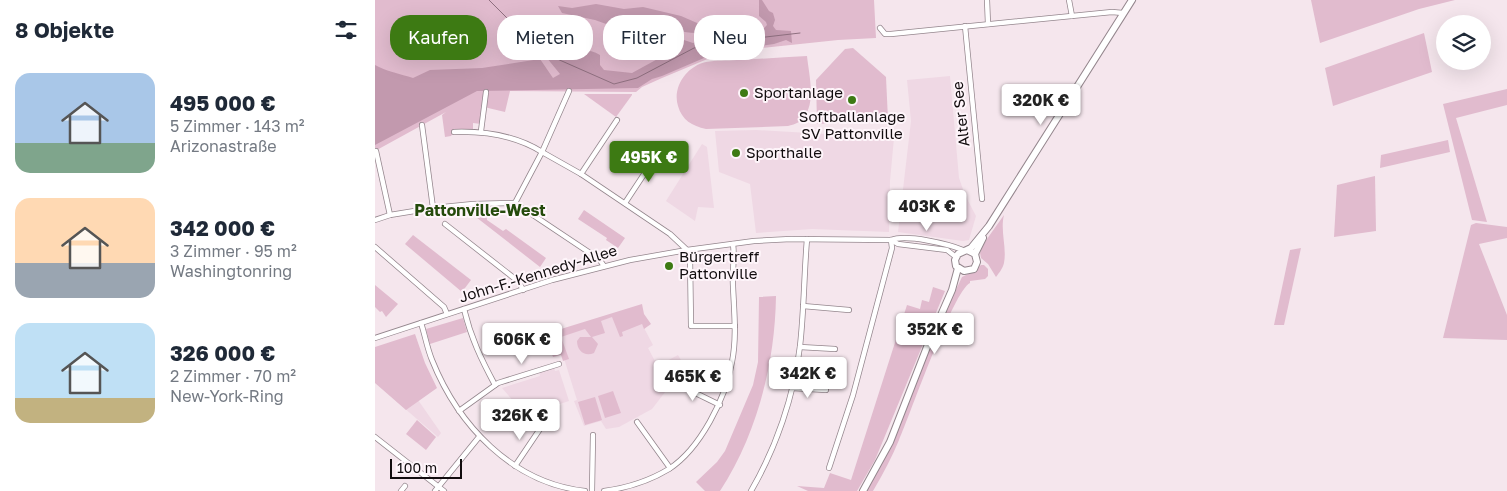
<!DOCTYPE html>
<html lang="de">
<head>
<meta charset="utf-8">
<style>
  :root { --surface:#fff; --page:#f2f2f3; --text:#1f2937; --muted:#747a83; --accent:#3d7a13 }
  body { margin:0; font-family:"Golos Text",sans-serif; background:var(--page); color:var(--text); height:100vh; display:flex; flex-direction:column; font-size:19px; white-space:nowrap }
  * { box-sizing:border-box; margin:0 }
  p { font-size:16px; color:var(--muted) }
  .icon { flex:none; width:28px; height:28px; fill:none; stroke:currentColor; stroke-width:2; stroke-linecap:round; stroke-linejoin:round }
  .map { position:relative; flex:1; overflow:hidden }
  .sheet { display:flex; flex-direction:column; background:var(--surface); width:375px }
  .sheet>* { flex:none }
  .guide { position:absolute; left:15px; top:15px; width:475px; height:45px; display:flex; gap:10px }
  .buttons { position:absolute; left:1061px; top:15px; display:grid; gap:10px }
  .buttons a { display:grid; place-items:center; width:55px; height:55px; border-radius:50%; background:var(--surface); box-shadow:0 5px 20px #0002; font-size:25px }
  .scale { position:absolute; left:15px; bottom:12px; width:72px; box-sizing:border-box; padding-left:5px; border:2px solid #110c0e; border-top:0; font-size:14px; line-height:18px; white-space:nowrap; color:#110c0e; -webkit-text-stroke:4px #fef5fa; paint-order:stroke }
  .price { position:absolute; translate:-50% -42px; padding:0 11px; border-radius:5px; background:#fff; color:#222; font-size:16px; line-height:32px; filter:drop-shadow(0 1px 2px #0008) }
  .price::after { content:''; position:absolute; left:50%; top:30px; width:15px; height:11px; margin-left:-8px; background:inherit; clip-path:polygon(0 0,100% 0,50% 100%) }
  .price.on { background:var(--accent); color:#fff }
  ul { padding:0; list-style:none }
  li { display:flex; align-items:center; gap:15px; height:125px; padding:0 15px }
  li span { display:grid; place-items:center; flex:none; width:140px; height:100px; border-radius:15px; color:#555 }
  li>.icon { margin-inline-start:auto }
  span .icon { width:60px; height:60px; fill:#fffc; stroke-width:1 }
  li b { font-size:21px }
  h2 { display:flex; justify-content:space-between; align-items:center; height:60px; padding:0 15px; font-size:21px }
  .tag { padding:0 18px; border-radius:20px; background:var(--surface); box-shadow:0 5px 20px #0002; font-size:18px; line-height:45px }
  .tag.on { background:var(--accent); color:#fff }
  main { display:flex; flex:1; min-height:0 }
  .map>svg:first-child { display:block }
</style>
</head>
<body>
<main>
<section class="sheet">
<h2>8 Objekte<svg class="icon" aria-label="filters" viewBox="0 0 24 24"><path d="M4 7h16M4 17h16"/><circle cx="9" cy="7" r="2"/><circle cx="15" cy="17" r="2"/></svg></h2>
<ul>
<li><span style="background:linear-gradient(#a9c7e8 70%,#7fa58c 0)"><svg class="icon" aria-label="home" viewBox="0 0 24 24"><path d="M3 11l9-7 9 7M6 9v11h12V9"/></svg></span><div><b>495 000 €</b><p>5 Zimmer · 143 m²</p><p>Arizonastraße</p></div></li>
<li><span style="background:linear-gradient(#ffd9b3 65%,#9aa5b1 0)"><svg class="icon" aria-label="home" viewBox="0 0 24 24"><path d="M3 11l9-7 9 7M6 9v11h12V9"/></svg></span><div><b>342 000 €</b><p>3 Zimmer · 95 m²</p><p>Washingtonring</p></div></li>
<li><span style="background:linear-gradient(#bfe0f5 75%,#c2b280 0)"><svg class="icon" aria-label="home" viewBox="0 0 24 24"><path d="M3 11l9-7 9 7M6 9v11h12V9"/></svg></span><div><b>326 000 €</b><p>2 Zimmer · 70 m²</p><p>New-York-Ring</p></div></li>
</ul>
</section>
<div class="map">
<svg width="1132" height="491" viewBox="0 0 1132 491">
  <rect width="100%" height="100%" fill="#f5e6ed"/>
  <!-- built -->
  <g fill="#efd8e4">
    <path d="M575 76 584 178 590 195 601 216 594 240 588 241 523 232 536 121 532 80Z"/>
    <path d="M381 130 519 138 515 181 514 232 437 229 381 233 375 184 344 172 340 131Z"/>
    <path d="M327 144 332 147 339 208 323 207 320 221 291 201Z"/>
    <path d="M259 309 278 345 273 348 281 363 286 360 288 363 303 355 307 362 297 383 277 409 244 427 231 429 226 421 209 426 199 401 202 400 181 333Z"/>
    <path d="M179 368 180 371 184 370 194 401 154 414 139 402 127 388 165 376 164 372Z"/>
    <path d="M43 400 66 433 63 437 21 401Z"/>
  </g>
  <!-- green -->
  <g fill="#e1bbce">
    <path d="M0 0H499L501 38 463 40 377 49 342 55 287 78 267 87 261 92 135 91 130 112 109 107 106 124 98 123V131L79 132 76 136 70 137 67 115 71 112 0 151Z"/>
    <path d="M936 0H1080L1044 9 945 43Z"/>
    <path d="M1049 33 1057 72 958 106 950 68Z"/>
    <path d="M478 48 511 77 513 120 442 124 441 80 470 49Z"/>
    <path d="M432 56C434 76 443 108 424 122 421 124 416 125 413 126L331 129C317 126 307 120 303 106 297 87 312 66 331 62 341 60 352 61 362 60 385 59 409 57 432 56Z"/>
    <path d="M1132 89V105L1081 118 1112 222 1097 220 1068 104Z"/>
    <path d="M209 94H257V95L241 117Z"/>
    <path d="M1073 140 1075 152 1005 168 1006 155Z"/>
    <path d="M1000 176 1001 231 959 237 962 185Z"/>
    <path d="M111 205 112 220 128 231 131 229 171 258 165 267 88 207Z"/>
    <path d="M209 210 250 238 243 248 231 240 232 238 203 219Z"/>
    <path d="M629 215C625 231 632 247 629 263 628 268 624 273 621 277L613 264 606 258 605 253 607 246Z"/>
    <path d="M1101 223 1132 227V238L1104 244 1132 315V340L1068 338 1096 225Z"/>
    <path d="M38 235 96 280 87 292 30 244Z"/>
    <path d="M926 248 909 325H899L915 250Z"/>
    <path d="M606 265H609L613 269V276L610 279 595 281V283C578 291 535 415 524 440 517 457 508 474 498 491H491L578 296 587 277 599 271Z"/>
    <path d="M0 285 23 304 11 317 7 311 5 312 0 307Z"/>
    <path d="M558 287 570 291 500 460 482 491H433L422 486 449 488 455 473 476 480 532 305 545 309 547 300 554 302Z"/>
    <path d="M401 296C400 364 382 434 345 491H330L321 482 342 462 350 451 378 385 383 362 384 297Z"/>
    <path d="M267 304 269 314 276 324 269 329 267 324 247 332 248 336 245 337 237 317 226 321 230 333 217 337 223 344 219 353C210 357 202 351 202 341L205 337H216L210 329 186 337 194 359 188 361 186 355 178 357 171 337 173 333Z"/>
    <path d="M88 318 92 332 55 344 51 329Z"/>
    <path d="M40 334 50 363 62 388 31 410 0 383V347Z"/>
    <path d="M238 391 246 413 230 418 223 396Z"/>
    <path d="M220 397 227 420 210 425 203 402Z"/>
    <path d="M42 420 61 437 51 450 31 434Z"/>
  </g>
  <!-- forest -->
  <g fill="#c299ae">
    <path d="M384 0H387L394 11 398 13 400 20 398 26 401 30 416 31 417 43 411 40 399 44 343 52 287 76 277 79 263 88 102 91 0 145V65C10 71 26 74 38 78L55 70 107 68 165 59 178 78 185 74 140 19 151 24 156 20 164 24 178 34V44L189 53C201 50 214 48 225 55V65L229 70 257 73 299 50 305 42 309 40 318 43 339 34H351L356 38C376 34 375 43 392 25L391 22 384 16Z"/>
    <path d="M221 4 249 9 268 7 306 16 329 26 327 33C305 34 295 28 278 15L266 16 249 24 234 25 220 20 187 13 183 6 197 8Z"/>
  </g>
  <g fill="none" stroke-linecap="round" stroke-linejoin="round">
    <!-- stream -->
    <path stroke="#8e6f7f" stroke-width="1" d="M114 0 157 43 180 58 239 84 262 78 319 48 339 43 425 33"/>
    <!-- minor casing -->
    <g stroke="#94868d" stroke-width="6">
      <g id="minor">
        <path d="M612 0 613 24"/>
        <path d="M694 0 697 16"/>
        <path d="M590 26 607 199"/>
        <path d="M505 28 510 34H516L737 12 748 13"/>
        <path d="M47 125 58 208"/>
        <path d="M106 131 111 92"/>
        <path d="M79 132C110 131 140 135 167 152L194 91"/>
        <path d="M1 151 15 215"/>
        <path d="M206 174 242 120"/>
        <path d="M140 203 167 152 206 174 295 234 312 250 315 257 316 326H360"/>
        <path d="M250 203 283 153"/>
        <path d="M0 220 15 215 58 208 98 204 140 203 224 259 229 266"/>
        <path d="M70 224 144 282 148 290"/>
        <path d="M516 240 523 244 572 250 581 257"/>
        <path d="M0 247 69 307 72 314"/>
        <path d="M428 306 474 310"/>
        <path d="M89 309C96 338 106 359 120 385"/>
        <path d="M46 323C50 335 52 348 57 360 83 425 137 483 210 491"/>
        <path d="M0 338 177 280 255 260 312 250 379 241 416 239 516 240C532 234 573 244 588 250"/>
        <path d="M425 347 460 349"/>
        <path d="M300 383 345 405"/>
        <path d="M417 388 451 390"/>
        <path d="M84 411 123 383 184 364"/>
        <path d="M262 422 295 468"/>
        <path d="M0 437 69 491"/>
        <path d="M140 466 167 426"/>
        <path d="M454 468 478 395 517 248 516 240"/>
        <path d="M26 491 30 486"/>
        <path d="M60 491 104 437"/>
        <path d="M217 491 218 435"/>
        <path d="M229 491C252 488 274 481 294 469 325 449 351 398 357 362 362 337 359 311 358 286 357 272 360 257 358 244"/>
        <path d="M376 491C401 448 419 396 425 346 429 311 429 275 432 239"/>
      </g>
    </g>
    <!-- secondary casing -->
    <g stroke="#94868d" stroke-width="8">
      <g id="secondary">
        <path d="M592 250 600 254 602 262 599 269 589 271 581 266 580 260 583 254 596 248 614 226 757 0"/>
        <path d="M600 254 608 238"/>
        <path d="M488 491 515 442 522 424 552 347 577 290 583 268"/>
      </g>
    </g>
    <!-- minor -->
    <use href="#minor" stroke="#fff" stroke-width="4.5"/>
    <!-- secondary -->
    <use href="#secondary" stroke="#fff" stroke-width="6"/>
  </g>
  <!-- markers -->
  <g fill="#3d7a13" stroke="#fef5fa" stroke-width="2">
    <circle cx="369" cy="93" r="5"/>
    <circle cx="477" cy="100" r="5"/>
    <circle cx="361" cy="153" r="5"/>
    <circle cx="294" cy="266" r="5"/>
  </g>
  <g text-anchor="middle" stroke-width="4" stroke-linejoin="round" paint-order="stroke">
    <!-- poi labels -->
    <g font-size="15" fill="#110c0e" stroke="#fef5fa" text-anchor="start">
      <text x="379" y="98">Sportanlage</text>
      <text x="477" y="122" text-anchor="middle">Softballanlage<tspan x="477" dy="17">SV Pattonville</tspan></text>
      <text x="371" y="158">Sporthalle</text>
      <text x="304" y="262">Bürgertreff<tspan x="304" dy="17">Pattonville</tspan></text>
    </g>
    <!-- street labels -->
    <g font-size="15" fill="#110c0e" stroke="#fef5fa">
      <text transform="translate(586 114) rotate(-96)" y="5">Alter See</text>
      <text transform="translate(163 274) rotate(-17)" y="5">John-F.-Kennedy-Allee</text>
    </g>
    <!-- neighbourhood labels -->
    <g font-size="16" font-weight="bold" fill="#244a0b" stroke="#fef5fa">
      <text x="105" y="216">Pattonville-West</text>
    </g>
  </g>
</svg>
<div class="buttons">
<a><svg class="icon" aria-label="layers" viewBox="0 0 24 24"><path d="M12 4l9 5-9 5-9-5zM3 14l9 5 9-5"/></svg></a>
</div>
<div class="scale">100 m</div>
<b class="price" style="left:666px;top:126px">320K €</b>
<b class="price on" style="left:274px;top:183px">495K €</b>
<b class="price" style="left:552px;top:232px">403K €</b>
<b class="price" style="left:560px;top:355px">352K €</b>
<b class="price" style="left:147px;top:365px">606K €</b>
<b class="price" style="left:433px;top:399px">342K €</b>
<b class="price" style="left:318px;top:402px">465K €</b>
<b class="price" style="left:145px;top:441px">326K €</b>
<div class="guide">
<a class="tag on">Kaufen</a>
<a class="tag">Mieten</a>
<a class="tag">Filter</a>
<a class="tag">Neu</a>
</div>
</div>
</main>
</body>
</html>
